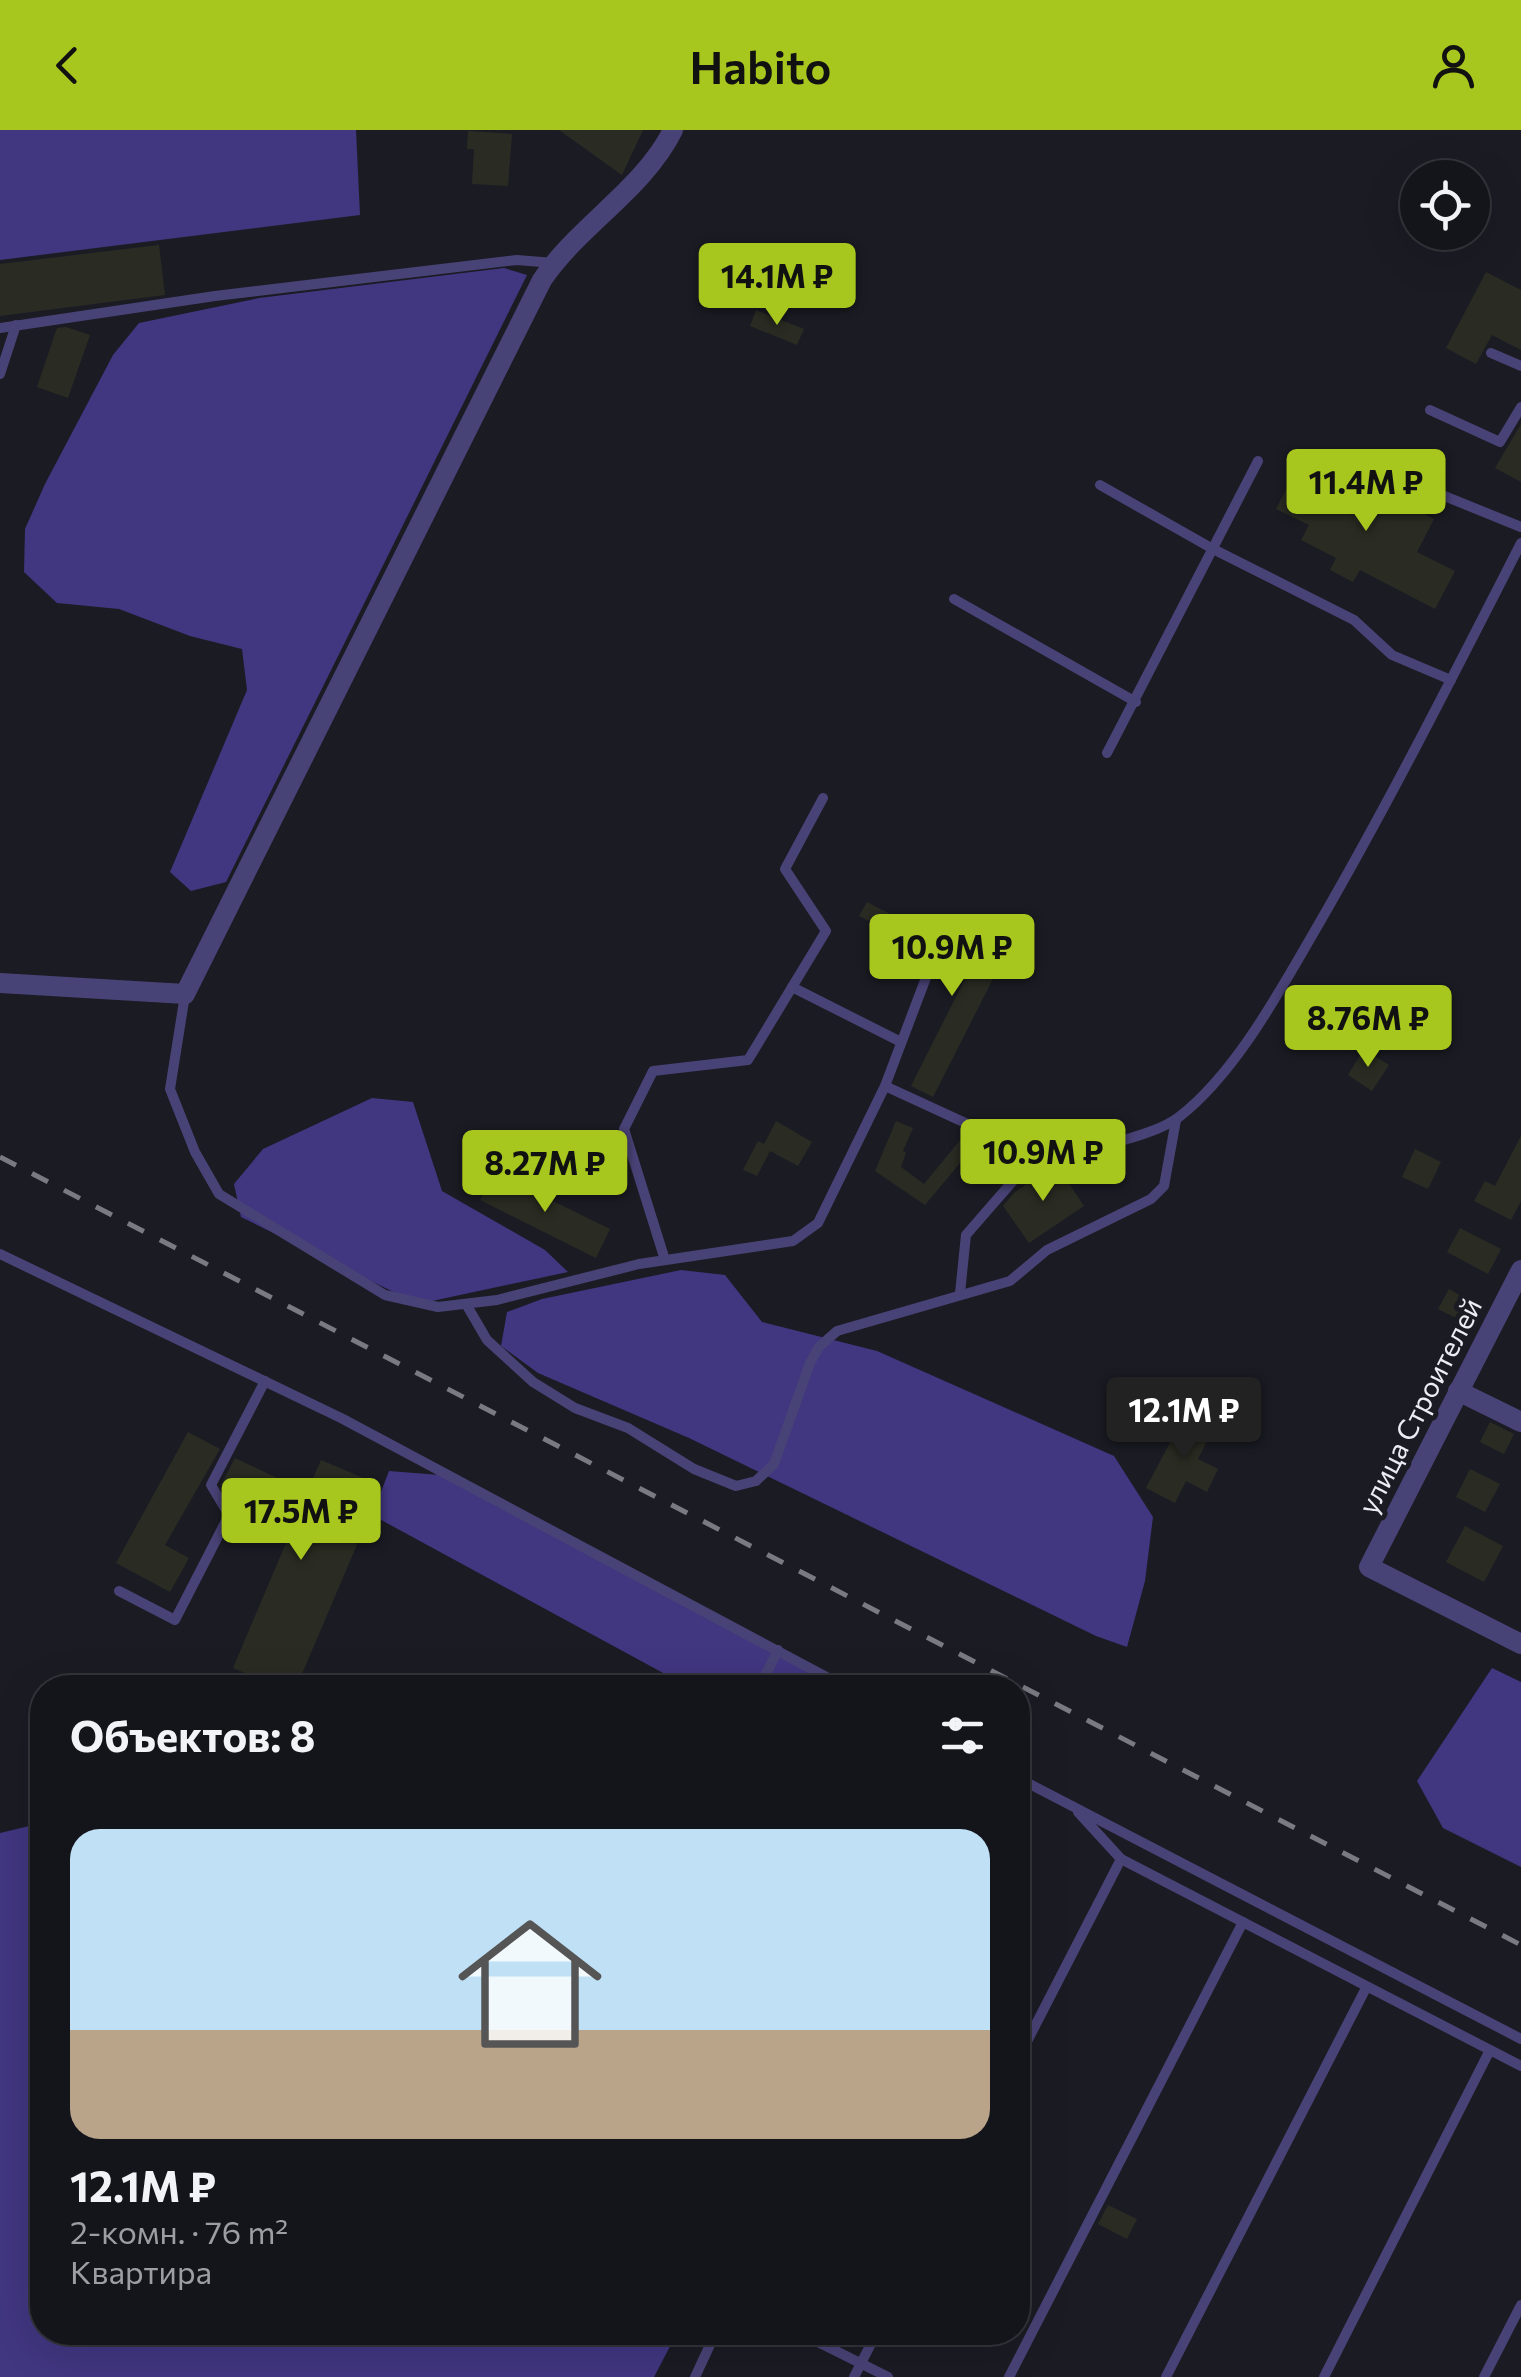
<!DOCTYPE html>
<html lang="ru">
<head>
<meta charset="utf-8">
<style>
  :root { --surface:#14141b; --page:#212128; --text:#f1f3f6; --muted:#9d9ea3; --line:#33333a; --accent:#a7c71e }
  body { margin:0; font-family:Commissioner,sans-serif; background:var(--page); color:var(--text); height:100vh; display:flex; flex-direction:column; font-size:38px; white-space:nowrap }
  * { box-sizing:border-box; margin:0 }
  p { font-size:32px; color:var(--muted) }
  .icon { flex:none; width:55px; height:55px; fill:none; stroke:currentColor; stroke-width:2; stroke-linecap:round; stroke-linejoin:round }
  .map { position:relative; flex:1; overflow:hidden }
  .details { position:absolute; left:30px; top:1545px; width:1000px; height:670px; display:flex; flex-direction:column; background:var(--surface); border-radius:40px; box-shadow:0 10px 40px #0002,0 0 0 2px var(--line) }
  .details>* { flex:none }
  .tools { position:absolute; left:1400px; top:30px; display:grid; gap:20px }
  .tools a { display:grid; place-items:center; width:90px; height:90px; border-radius:50%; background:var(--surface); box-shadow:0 10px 40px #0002,0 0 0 2px var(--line); font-size:50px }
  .price { position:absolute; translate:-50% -85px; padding:0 22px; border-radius:10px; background:var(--accent); color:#111; font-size:32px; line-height:65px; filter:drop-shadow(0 2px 5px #0008) }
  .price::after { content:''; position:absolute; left:50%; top:60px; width:30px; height:22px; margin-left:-15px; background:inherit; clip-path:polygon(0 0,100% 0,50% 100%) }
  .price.on { background:#222; color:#fff }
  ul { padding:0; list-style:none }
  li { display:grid; align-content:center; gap:20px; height:530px; padding:0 40px }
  li span { display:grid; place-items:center; height:310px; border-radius:30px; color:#555 }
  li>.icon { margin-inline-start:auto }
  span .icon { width:180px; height:180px; fill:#fffc; stroke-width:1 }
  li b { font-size:42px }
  h2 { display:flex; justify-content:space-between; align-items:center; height:120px; padding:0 40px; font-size:42px }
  header { display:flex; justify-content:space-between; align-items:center; height:130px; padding:0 40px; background:var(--accent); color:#111; font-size:45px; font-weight:600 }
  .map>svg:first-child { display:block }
</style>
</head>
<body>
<header><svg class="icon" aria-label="back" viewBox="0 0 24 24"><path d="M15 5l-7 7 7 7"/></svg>Habito<svg class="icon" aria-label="person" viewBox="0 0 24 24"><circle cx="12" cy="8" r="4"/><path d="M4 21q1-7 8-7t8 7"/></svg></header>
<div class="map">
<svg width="1521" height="2247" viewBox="0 0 1521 2247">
  <rect width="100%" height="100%" fill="#1b1b24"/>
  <!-- green -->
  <g fill="#413680">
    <path d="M0 0H356L360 85 0 130Z"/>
    <path d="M504 138 527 145 226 752 191 761 170 742 247 560 242 519 190 506 119 479 57 473 24 442 25 399 45 354 113 225 139 193 259 168Z"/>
    <path d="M372 968 413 972 442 1061 545 1120 568 1142 418 1174 241 1087 234 1054 263 1019Z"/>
    <path d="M681 1140 725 1145 762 1192 877 1221 1114 1326 1153 1387 1145 1451 1127 1517 1096 1506 689 1308 538 1243 501 1216 507 1182 542 1169Z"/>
    <path d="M389 1341 453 1346 837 1557H694L665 1544 372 1385Z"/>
    <path d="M1492 1538 1521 1552V1737L1443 1698 1417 1651Z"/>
    <path d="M42 1693V2202L677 2203 654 2247H0V1703Z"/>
  </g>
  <!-- building -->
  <g fill="#2a2c23">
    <path d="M559 0H643L622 45Z"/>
    <path d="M468 1 512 4 508 56 472 54 474 19H467Z"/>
    <path d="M159 115 165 165 0 186V134Z"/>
    <path d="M1486 142 1521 160V220L1492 205 1476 234 1446 218Z"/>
    <path d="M756 180 804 199 797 215 750 196Z"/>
    <path d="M66 197 90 205 68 268 37 257 57 198Z"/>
    <path d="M1521 294V352L1495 338Z"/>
    <path d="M1301 331 1394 379 1398 370 1434 389 1417 422 1455 441 1435 479 1360 440 1353 452 1330 440 1336 428 1301 410 1309 395 1276 379Z"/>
    <path d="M867 772 896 787 889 801 859 786Z"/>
    <path d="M938 784 967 798 957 818 998 839 933 967 911 956 966 847 918 823Z"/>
    <path d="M1364 919 1389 935 1372 961 1348 945Z"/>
    <path d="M776 991 812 1012 798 1036 770 1021 757 1046 743 1040 758 1011 764 1014Z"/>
    <path d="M896 991 913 998 903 1021 906 1023 901 1037 924 1054 966 1003 980 1009 925 1075 875 1041Z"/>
    <path d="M1521 1006V1071L1511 1090 1474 1071 1485 1051 1495 1056Z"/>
    <path d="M1415 1019 1441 1032 1428 1059 1402 1047Z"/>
    <path d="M1056 1034 1084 1076 1029 1113 1003 1076 1015 1062Z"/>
    <path d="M494 1042 610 1099 596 1128 480 1070Z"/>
    <path d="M1460 1098 1501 1119 1488 1144 1447 1122Z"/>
    <path d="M1449 1159 1470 1171 1460 1190 1438 1179Z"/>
    <path d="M1185 1284 1213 1299 1198 1329 1218 1339 1207 1362 1186 1351 1175 1373 1146 1358Z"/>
    <path d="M1490 1292 1514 1304 1504 1324 1480 1312Z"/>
    <path d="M188 1302 220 1319 165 1415 189 1428 170 1462 116 1433Z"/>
    <path d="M235 1328 307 1362 321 1330 382 1356 296 1558H280L233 1538 294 1394 224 1360 221 1355Z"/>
    <path d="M1470 1339 1500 1354 1485 1382 1456 1367Z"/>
    <path d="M1465 1396 1503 1416 1484 1452 1446 1432Z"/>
    <path d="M1108 2075 1137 2089 1127 2109 1098 2094Z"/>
  </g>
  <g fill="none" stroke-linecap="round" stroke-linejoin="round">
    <!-- service -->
    <g stroke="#484376" stroke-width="10">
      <path d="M0 198 215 166 517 130 554 133"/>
      <path d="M1491 223 1521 236"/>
      <path d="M0 244 16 195"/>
      <path d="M1430 280 1500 312 1521 277"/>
      <path d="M1343 325 1521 397"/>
      <path d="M1100 355 1213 419 1354 490 1392 525 1451 550"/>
      <path d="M954 469 1136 572"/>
      <path d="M1107 623 1258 331"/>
      <path d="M792 857 901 912"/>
      <path d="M185 865 170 959 195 1022 219 1064 385 1165 438 1177 497 1170 639 1134 793 1111 818 1093 885 956 927 845"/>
      <path d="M885 956 985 1002 1033 1028C1068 1024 1152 1008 1179 987 1236 943 1281 859 1317 797 1390 671 1455 542 1521 413"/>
      <path d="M0 1124 341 1288 847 1558"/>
      <path d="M665 1130 624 999 653 941 748 930 826 801 785 739 823 668"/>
      <path d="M960 1163 966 1105 1033 1028"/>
      <path d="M466 1174 487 1210 533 1252 575 1278 628 1298 694 1339 736 1356 756 1351 774 1334 810 1233 819 1217 837 1201 1010 1151 1047 1120 1151 1069 1164 1056 1176 990"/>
      <path d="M119 1461 175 1490 229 1385 211 1355 265 1251"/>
      <path d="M759 1558 778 1520"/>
      <path d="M1018 1648 1521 1909"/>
      <path d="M1078 1682 1121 1729 1521 1936"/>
      <path d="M1018 1929 1121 1729"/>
      <path d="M798 2202 888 2247"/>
      <path d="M695 2247 716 2202"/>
      <path d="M854 2247 877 2202"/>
      <path d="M1009 2247 1243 1792"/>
      <path d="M1166 2247 1366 1858"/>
      <path d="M1324 2247 1490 1920"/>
      <path d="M1484 2247 1521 2175"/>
    </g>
    <!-- minor -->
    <g stroke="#484376" stroke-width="20">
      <path d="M0 853 185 864 542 150C579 95 643 60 673 0"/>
      <path d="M1521 1140 1369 1437 1521 1514"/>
      <path d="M1458 1261 1521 1292"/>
    </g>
    <!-- rail -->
    <path stroke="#7a7a82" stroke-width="5" stroke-dasharray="18 18" stroke-linecap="butt" d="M0 1027 1521 1815"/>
  </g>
  <g text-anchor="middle" stroke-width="10" stroke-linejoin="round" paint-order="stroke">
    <!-- street labels -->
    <g font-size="28" fill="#ececf3" stroke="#1b1b24">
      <text transform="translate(1420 1276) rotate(-63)" y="10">улица Строителей</text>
    </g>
  </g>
</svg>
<div class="tools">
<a><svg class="icon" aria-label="locate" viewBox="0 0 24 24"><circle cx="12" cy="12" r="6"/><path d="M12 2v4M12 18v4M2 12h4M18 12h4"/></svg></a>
</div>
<b class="price" style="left:777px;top:198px">14.1M ₽</b>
<b class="price" style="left:1366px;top:404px">11.4M ₽</b>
<b class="price" style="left:952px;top:869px">10.9M ₽</b>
<b class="price" style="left:1368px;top:940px">8.76M ₽</b>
<b class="price" style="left:1043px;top:1074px">10.9M ₽</b>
<b class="price" style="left:545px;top:1085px">8.27M ₽</b>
<b class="price on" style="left:1184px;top:1332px">12.1M ₽</b>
<b class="price" style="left:301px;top:1433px">17.5M ₽</b>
<section class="details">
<h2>Объектов: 8<svg class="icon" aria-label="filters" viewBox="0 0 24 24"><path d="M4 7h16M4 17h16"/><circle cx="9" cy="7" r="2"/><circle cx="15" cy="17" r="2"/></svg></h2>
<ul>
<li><span style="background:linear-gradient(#bfe0f5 65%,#b9a48a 0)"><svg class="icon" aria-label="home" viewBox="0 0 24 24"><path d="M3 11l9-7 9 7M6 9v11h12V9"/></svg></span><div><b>12.1M ₽</b><p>2-комн. · 76 m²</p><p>Квартира</p></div></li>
</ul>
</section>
</div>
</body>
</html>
